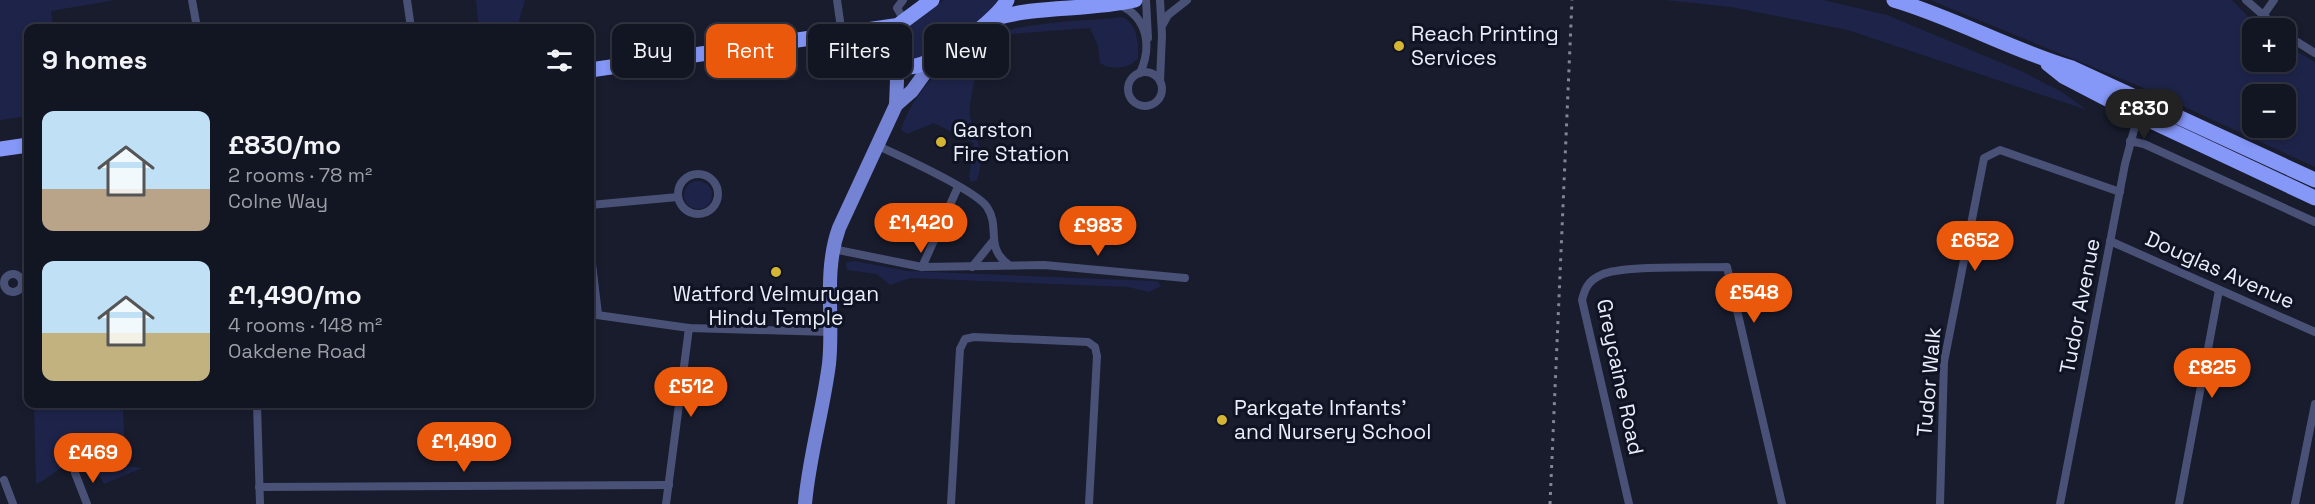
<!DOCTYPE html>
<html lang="en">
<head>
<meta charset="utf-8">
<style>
  :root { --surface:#121522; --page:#1b1e2a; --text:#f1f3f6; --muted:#9c9fa5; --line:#313440; --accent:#ea580c }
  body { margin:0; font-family:"Space Grotesk",sans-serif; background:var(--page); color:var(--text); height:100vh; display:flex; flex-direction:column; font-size:22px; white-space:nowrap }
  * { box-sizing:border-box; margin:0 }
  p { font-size:20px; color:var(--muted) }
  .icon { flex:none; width:33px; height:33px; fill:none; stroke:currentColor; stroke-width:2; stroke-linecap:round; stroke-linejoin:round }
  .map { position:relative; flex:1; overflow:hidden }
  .side { position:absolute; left:24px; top:24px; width:570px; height:384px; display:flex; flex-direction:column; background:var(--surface); border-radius:12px; box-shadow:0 3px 9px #0003,0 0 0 2px var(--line) }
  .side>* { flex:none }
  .guide { position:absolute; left:612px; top:24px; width:570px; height:54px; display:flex; gap:12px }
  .fabs { position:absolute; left:2242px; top:18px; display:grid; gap:12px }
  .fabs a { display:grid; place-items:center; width:54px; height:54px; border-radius:12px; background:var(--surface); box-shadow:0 3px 9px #0003,0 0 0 2px var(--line); font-size:30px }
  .price { position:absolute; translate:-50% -51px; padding:0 14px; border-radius:21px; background:var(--accent); color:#fff; font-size:20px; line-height:39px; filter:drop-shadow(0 2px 3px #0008) }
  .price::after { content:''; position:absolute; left:50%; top:36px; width:18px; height:14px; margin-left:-9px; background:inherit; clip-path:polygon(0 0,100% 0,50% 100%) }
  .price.on { background:#222; color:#fff }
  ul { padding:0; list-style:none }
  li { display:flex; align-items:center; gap:18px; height:150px; padding:0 18px }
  li span { display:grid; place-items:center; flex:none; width:168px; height:120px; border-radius:12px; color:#555 }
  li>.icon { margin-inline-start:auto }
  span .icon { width:72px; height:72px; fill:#fffc; stroke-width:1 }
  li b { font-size:26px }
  h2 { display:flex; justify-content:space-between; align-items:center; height:72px; padding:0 18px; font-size:26px }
  .tag { padding:0 21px; border-radius:12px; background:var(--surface); box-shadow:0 3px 9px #0003,0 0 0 2px var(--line); font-size:21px; line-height:54px }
  .tag.on { background:var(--accent); color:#fff }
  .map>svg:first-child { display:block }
</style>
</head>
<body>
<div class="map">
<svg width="2315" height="504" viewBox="0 0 2315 504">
  <rect width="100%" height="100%" fill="#181c2d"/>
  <!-- green -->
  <g fill="#1e2449" fill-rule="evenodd">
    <path d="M0 0H115L51 11 53 28H28V116L0 120Z"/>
    <path d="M476 0H525L517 28H479Z"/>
    <path d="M944 0H1001L993 10 922 60C904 66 894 54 896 36Z"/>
    <path d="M1665 0H1823L1887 15 2021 71 2062 92 2087 110 1848 30 1731 7Z"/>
    <path d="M1930 0H2232L2259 28H2253V62H2286V45L2315 62V167L2139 86ZM2253 94H2286V128H2253Z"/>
    <path d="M1122 17C1137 23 1139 43 1138 58 1131 68 1111 71 1100 63L1098 46 1090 28 1011 34 1002 53C994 55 983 59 979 67 975 74 968 109 970 117 976 143 987 151 977 180L971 182 969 176 974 143 934 123 907 134 901 130C911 93 957 47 994 34 1029 22 1084 21 1122 17Z"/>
    <circle cx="698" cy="195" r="14"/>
    <path d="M854 261 908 271 1153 281 1158 282 1161 286 1149 292 1128 287 910 278 890 285 877 274 847 270 846 263Z"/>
    <path d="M34 404H123L125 466 142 468 104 484C97 469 82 461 65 466 55 470 47 480 36 484Z"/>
  </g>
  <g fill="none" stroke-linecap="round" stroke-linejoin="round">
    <!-- street -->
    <g stroke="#495177" stroke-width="8">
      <path d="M192 0 197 28"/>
      <path d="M407 0 411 28"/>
      <path d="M837 0 842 35"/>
      <path d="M903 0 897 8 904 20"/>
      <path d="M1146 0 1148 38"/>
      <path d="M2246 0 2278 28"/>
      <path d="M1120 5C1148 18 1152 47 1140 73"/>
      <path d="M2262 17 2274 0"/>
      <path d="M1163 24 1168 15 1187 0"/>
      <path d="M2286 35 2315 53"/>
      <circle cx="1145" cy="89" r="17"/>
      <path d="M1160 81 1162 35 1160 0"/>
      <path d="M2130 141 2144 144 2315 222"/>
      <path d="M878 146C900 156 975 190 987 207 1001 228 984 247 1009 265"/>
      <circle cx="698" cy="194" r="20"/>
      <path d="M590 205 678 197"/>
      <path d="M2110 241 2315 332"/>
      <path d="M590 247 598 314"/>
      <path d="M833 249 922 267 1044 265 1185 278"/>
      <path d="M922 267 958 187"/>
      <path d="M972 267 993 241"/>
      <circle cx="13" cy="283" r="9"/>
      <path d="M590 314 689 328 830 332"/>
      <path d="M257 404 260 504"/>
      <path d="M75 473 87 504"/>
      <path d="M4 480 13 504"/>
      <path d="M259 487 669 485"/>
      <path d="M666 504 689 328"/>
      <path d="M951 504 960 349 965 339 974 337 1088 342 1095 347 1097 356 1089 504"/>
      <path d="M1629 504 1582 300C1585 288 1589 280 1601 275 1620 265 1701 268 1727 267L1782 504"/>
      <path d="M1940 504 1944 362 1984 158 2000 150 2120 192"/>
      <path d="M2060 504 2125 164 2138 115"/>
      <path d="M2179 504 2219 290"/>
      <path d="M2295 504 2315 404"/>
    </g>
    <!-- primary -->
    <g stroke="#7483d3" stroke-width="14">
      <path d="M896 105 912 91 935 59"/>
      <path d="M805 504C809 457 823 411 829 364 834 319 823 272 839 228L896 105 897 80 892 60"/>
    </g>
    <!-- highway -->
    <g stroke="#8597f7" stroke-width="15">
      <path d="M932 0 893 29C888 37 886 48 890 57 904 94 999 20 1007 0"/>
      <path d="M1894 0C1955 18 2011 50 2072 68L2315 180"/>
      <path d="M992 19C1038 5 1088 11 1135 0"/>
      <path d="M844 36 868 43 890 57"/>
      <path d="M2048 64 2063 76 2138 115 2315 198"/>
      <path d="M590 70 894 26"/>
      <path d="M0 149 28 145"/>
    </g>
    <!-- rail -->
    <path stroke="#828594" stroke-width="3" stroke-dasharray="3 6" stroke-linecap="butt" d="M1550 504 1572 0"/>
  </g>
  <!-- markers -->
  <g fill="#d5b534" stroke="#0f1323" stroke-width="2">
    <circle cx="1399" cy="46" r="6"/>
    <circle cx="941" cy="142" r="6"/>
    <circle cx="776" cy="272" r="6"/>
    <circle cx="1222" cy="420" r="6"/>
  </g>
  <g text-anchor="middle" stroke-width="6" stroke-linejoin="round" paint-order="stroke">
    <!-- poi labels -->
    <g font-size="21" fill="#eaedfa" stroke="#0f1323" text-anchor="start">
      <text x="1411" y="41">Reach Printing<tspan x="1411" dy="24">Services</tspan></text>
      <text x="953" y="137">Garston<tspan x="953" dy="24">Fire Station</tspan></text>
      <text x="776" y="301" text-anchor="middle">Watford Velmurugan<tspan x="776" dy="24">Hindu Temple</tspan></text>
      <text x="1234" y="415">Parkgate Infants'<tspan x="1234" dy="24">and Nursery School</tspan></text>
    </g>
    <!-- street labels -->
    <g font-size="21" fill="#eaedfa" stroke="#0f1323">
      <text transform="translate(2220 270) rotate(24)" y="7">Douglas Avenue</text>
      <text transform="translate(2080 306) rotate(-79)" y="7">Tudor Avenue</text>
      <text transform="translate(1620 377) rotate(78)" y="7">Greycaine Road</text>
      <text transform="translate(1929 382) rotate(-85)" y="7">Tudor Walk</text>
    </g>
  </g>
</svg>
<div class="fabs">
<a>+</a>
<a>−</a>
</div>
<b class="price on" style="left:2144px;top:140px">£830</b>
<b class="price" style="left:921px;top:254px">£1,420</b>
<b class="price" style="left:1098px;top:257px">£983</b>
<b class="price" style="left:1975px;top:272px">£652</b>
<b class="price" style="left:1754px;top:324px">£548</b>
<b class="price" style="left:2212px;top:399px">£825</b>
<b class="price" style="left:691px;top:418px">£512</b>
<b class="price" style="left:464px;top:473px">£1,490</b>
<b class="price" style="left:93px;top:484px">£469</b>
<div class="guide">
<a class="tag">Buy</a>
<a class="tag on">Rent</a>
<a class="tag">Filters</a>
<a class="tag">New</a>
</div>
<section class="side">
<h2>9 homes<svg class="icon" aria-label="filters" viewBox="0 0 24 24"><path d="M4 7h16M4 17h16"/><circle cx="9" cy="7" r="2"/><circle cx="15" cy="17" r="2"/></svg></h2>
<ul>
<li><span style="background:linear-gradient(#bfe0f5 65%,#b9a48a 0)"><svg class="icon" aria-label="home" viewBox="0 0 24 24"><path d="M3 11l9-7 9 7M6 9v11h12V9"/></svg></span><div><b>£830/mo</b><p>2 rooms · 78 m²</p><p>Colne Way</p></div></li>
<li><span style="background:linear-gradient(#bfe0f5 60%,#c2b280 0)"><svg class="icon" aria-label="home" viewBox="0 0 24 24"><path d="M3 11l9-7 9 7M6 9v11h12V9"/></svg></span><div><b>£1,490/mo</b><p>4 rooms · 148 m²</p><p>Oakdene Road</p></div></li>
</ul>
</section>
</div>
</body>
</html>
